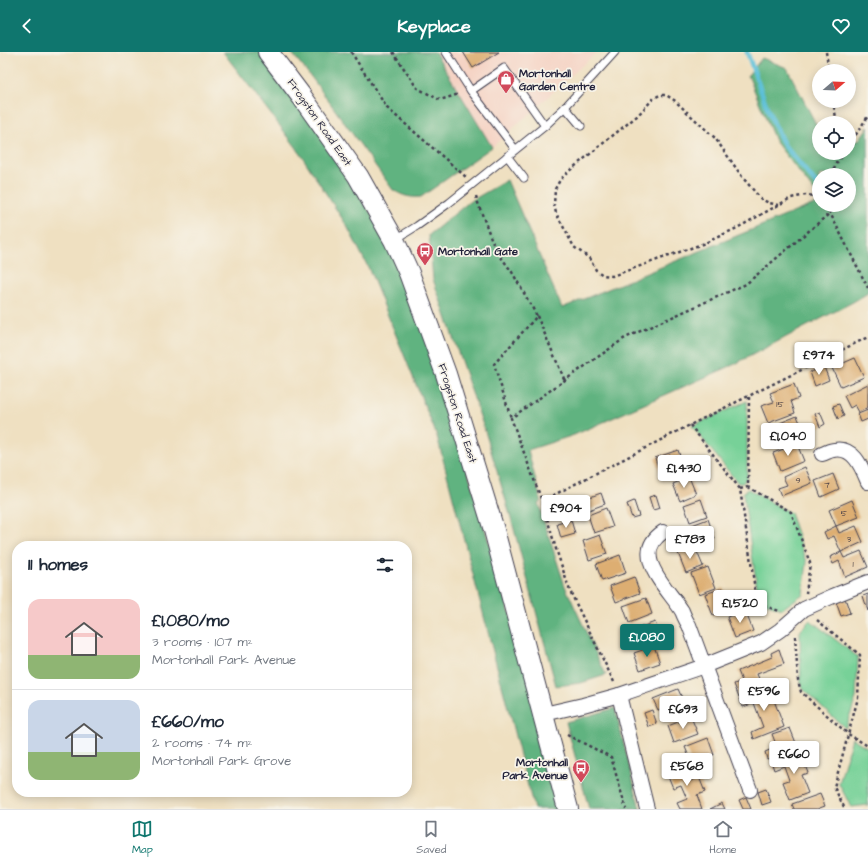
<!DOCTYPE html>
<html lang="en">
<head>
<meta charset="utf-8">
<style>
  :root { --surface:#fff; --page:#f6f6f7; --text:#1f2937; --muted:#747a83; --line:#e0e1e3; --accent:#0f766e }
  body { margin:0; font-family:"Architects Daughter",sans-serif; background:var(--page); color:var(--text); height:100vh; display:flex; flex-direction:column; font-size:15px; white-space:nowrap }
  * { box-sizing:border-box; margin:0 }
  p { font-size:13px; color:var(--muted) }
  .icon { flex:none; width:22px; height:22px; fill:none; stroke:currentColor; stroke-width:2; stroke-linecap:round; stroke-linejoin:round }
  .map { position:relative; flex:1; overflow:hidden }
  .panel { position:absolute; left:12px; top:489px; width:400px; height:256px; display:flex; flex-direction:column; background:var(--surface); border-radius:16px; box-shadow:0 2px 10px #0003 }
  .panel>* { flex:none }
  .needle { width:26px; rotate:71deg }
  .fabs { position:absolute; left:812px; top:12px; display:grid; gap:8px }
  .fabs a { display:grid; place-items:center; width:44px; height:44px; border-radius:50%; background:var(--surface); box-shadow:0 2px 10px #0003; font-size:20px }
  .price { position:absolute; translate:-50% -34px; padding:0 9px; border-radius:4px; background:#fff; color:#222; font-size:13px; line-height:26px; filter:drop-shadow(0 1px 2px #0008) }
  .price::after { content:''; position:absolute; left:50%; top:24px; width:12px; height:9px; margin-left:-6px; background:inherit; clip-path:polygon(0 0,100% 0,50% 100%) }
  .price.selected { background:var(--accent); color:#fff }
  ul { padding:0; list-style:none }
  li { display:flex; align-items:center; gap:12px; height:100px; padding:0 16px }
  li+li { border-top:1px solid var(--line) }
  li span { display:grid; place-items:center; flex:none; width:112px; height:80px; border-radius:12px; color:#555 }
  li>.icon { margin-inline-start:auto }
  span .icon { width:48px; height:48px; fill:#fffc; stroke-width:1 }
  li b { font-size:17px }
  h2 { display:flex; justify-content:space-between; align-items:center; height:48px; padding:0 16px; font-size:17px }
  header { display:flex; justify-content:space-between; align-items:center; height:52px; padding:0 16px; background:var(--accent); color:#fff; font-size:18px; font-weight:700 }
  .tabs { display:flex; justify-content:space-around; align-items:center; height:56px; border-top:1px solid var(--line); background:var(--surface); font-size:11px; color:var(--muted) }
  .tabs a { display:grid; justify-items:center; gap:2px }
  .tabs .selected { color:var(--accent) }
  .map>svg:first-child { display:block }
</style>
</head>
<body>
<header><svg class="icon" aria-label="back" viewBox="0 0 24 24"><path d="M15 5l-7 7 7 7"/></svg>Keyplace<svg class="icon" aria-label="heart" viewBox="0 0 24 24"><path d="M12 20l-8-8c-3-5 5-10 8-4 3-6 11-1 8 4z"/></svg></header>
<div class="map">
<svg width="868" height="757" viewBox="0 0 868 757">
  <rect width="100%" height="100%" fill="#f7f3e8"/>
  <filter id="ink" filterUnits="userSpaceOnUse"><feTurbulence type="fractalNoise" baseFrequency=".025" numOctaves="2"/><feDisplacementMap in="SourceGraphic" scale="8" xChannelSelector="R" yChannelSelector="G"/><feConvolveMatrix kernelMatrix="1 2 1 2 8 2 1 2 1" color-interpolation-filters="sRGB"/></filter>
  <filter id="wash" filterUnits="userSpaceOnUse"><feTurbulence type="fractalNoise" baseFrequency=".012" numOctaves="4" result="noise"/><feDisplacementMap in="SourceGraphic" scale="16" xChannelSelector="R" yChannelSelector="G"/><feGaussianBlur stdDeviation="0.9" result="paint"/><feColorMatrix in="noise" values="0 0 0 0 0 0 0 0 0 0 0 0 0 0 0 0 0 1.4 0 .05"/><feComposite in="paint" operator="in"/></filter>
  <g filter="url(#wash)">
    <rect width="100%" height="100%" fill="#efe0c1"/>
    <!-- built -->
    <path fill="#f5d2c3" d="M435 0H597L538 54 492 95Z"/>
    <!-- green -->
    <g fill="#77d198" stroke="#4c7a6a">
      <path d="M747 349V425L743 431H738L692 374Z"/>
      <path d="M748 437 790 461 807 510 803 542 782 557 759 549 743 441Z"/>
      <path d="M810 568 858 605 856 646 845 676 803 637 801 631 800 578Z"/>
      <path d="M852 686 868 696V753L851 755 839 732Z"/>
    </g>
    <!-- forest -->
    <g fill="#61b380" stroke="#426a5e">
      <path d="M223 0H268L409 221 568 757H534L437 384 369 217 347 174 296 95Z"/>
      <path d="M291 0H435L492 95 421 145C410 146 403 144 393 138L312 26Z"/>
      <path d="M762 6 787 16 819 78V101H849V88L858 89 868 75V241L853 250 733 313 574 383 528 398 541 449 538 451 565 534 606 623 581 631 556 634 511 466 485 379 433 227 429 183 469 150 507 128 562 256 819 150V153H849V123H819V146L775 89 748 23Z"/>
      <path d="M615 656 640 757H589L566 670Z"/>
    </g>
    <g fill="none" stroke-linecap="round" stroke-linejoin="round">
      <!-- stream -->
      <path stroke="#5abfd8" stroke-width="5" d="M747 0 769 61 784 93 818 134"/>
    </g>
    <g id="blocks">
      <!-- building -->
      <g fill="#ddae72">
        <path d="M463 0H499L473 16Z"/>
        <path d="M855 306 864 325 841 335 832 316Z"/>
        <path d="M824 315 829 328 815 334 810 320Z"/>
        <path d="M794 332 799 346 791 349 795 361 768 371 761 354 774 350 770 341Z"/>
        <path d="M868 332V355L859 360 855 353 850 356 844 344Z"/>
        <path d="M839 352 844 364 838 367 833 354Z"/>
        <path d="M868 358V367L861 370 858 362Z"/>
        <path d="M820 360 825 372 820 375 815 362Z"/>
        <path d="M797 364 805 382 788 390 780 371Z"/>
        <path d="M797 392 804 409 780 419 773 401Z"/>
        <path d="M678 398 682 410 694 406 698 418 671 428 669 423 662 426 655 406Z"/>
        <path d="M805 415 812 431 781 444 778 436 787 433 783 425Z"/>
        <path d="M833 422 839 437 821 445 815 429Z"/>
        <path d="M689 425 696 442 680 449 673 432Z"/>
        <path d="M601 441 605 452 570 465 566 454Z"/>
        <path d="M656 443 660 456 653 458 649 445Z"/>
        <path d="M701 447 707 464 690 470 684 453Z"/>
        <path d="M852 448 859 465 836 474 829 458Z"/>
        <path d="M634 449 639 464 632 466 627 452Z"/>
        <path d="M606 456 613 475 594 481 588 463Z"/>
        <path d="M708 467 715 487 698 493 692 473Z"/>
        <path d="M571 468 575 482 561 486 557 472Z"/>
        <path d="M836 474 839 481 856 474 863 490 841 500 834 484 827 487 824 480Z"/>
        <path d="M600 483 607 502 589 508 583 489Z"/>
        <path d="M695 495 703 514 686 521 678 501Z"/>
        <path d="M861 499 868 515 845 525 839 509 833 512 830 505 841 500 844 506Z"/>
        <path d="M620 503 626 521 602 529 596 512Z"/>
        <path d="M708 515 716 536 699 542 691 521Z"/>
        <path d="M634 525 640 541 616 550 610 534Z"/>
        <path d="M723 536 730 557 713 564 705 542Z"/>
        <path d="M868 542V559L863 544Z"/>
        <path d="M646 546 652 562 629 571 623 554Z"/>
        <path d="M845 546 850 561 841 564 836 550Z"/>
        <path d="M745 558 753 579 735 586 727 565Z"/>
        <path d="M655 570 661 586 639 594 633 578Z"/>
        <path d="M654 594 660 611 640 618 634 601Z"/>
        <path d="M779 597 784 612 757 622 763 636 739 645 734 632 742 629 738 619 772 605 771 601Z"/>
        <path d="M769 635 784 675 754 687 752 680 763 675 754 651 743 655 739 647Z"/>
        <path d="M678 637 683 648 692 645 697 658 674 668 668 654 658 658 653 647Z"/>
        <path d="M652 658 657 672 649 675 644 661Z"/>
        <path d="M691 665 698 682 674 691 668 674Z"/>
        <path d="M790 676 798 696 767 707 765 700 777 695 772 682Z"/>
        <path d="M708 686 714 703 692 712 685 695Z"/>
        <path d="M800 701 808 721 801 723 808 741 790 748 783 730 789 728 784 714 774 718 772 712Z"/>
        <path d="M684 712 691 729 699 725 705 740 697 743 702 757H680L677 751 687 747 681 733 673 736 666 719Z"/>
        <path d="M766 737 771 750 762 753 758 740Z"/>
        <path d="M820 742 825 754 817 757H794L792 752Z"/>
        <path d="M746 745 751 757H743L739 748Z"/>
        <path d="M722 751 725 757H710Z"/>
      </g>
    </g>
  </g>
  <g filter="url(#ink)">
    <use href="#blocks" fill-opacity="0" stroke="#413e4f" stroke-width="1"/>
    <g fill="none" stroke-linecap="round" stroke-linejoin="round">
      <!-- lane casing -->
      <g stroke="#413e4f" stroke-width="9">
        <g id="lane">
          <path d="M446 0 471 39"/>
          <path d="M565 55 581 74"/>
          <path d="M515 97 471 39 504 16 545 74"/>
          <path d="M507 104 524 126"/>
          <path d="M396 187 417 174 449 151 545 74 565 55 615 0"/>
        </g>
      </g>
      <!-- street casing -->
      <g stroke="#413e4f" stroke-width="16">
        <g id="street">
          <path d="M822 402C826 401 830 398 834 398 854 394 862 416 868 430"/>
          <path d="M663 480C629 503 668 536 682 559 684 564 686 569 689 573L750 738"/>
          <path d="M619 643 647 757"/>
          <path d="M544 662 583 653 619 643 704 614 761 591 780 578 804 557 833 544 868 530"/>
        </g>
      </g>
      <!-- secondary casing -->
      <g stroke="#413e4f" stroke-width="22">
        <path id="secondary" d="M268 0 302 45 358 124 394 188 409 221 446 322 494 478 568 757"/>
      </g>
      <!-- path -->
      <g stroke="#413e4f" stroke-width="2.5" stroke-dasharray="3 3" stroke-linecap="butt">
        <path d="M351 0 387 56 466 125"/>
        <path d="M393 0 417 36 440 48 459 42"/>
        <path d="M826 0 829 19"/>
        <path d="M833 49 837 71"/>
        <path d="M849 93 868 64"/>
        <path d="M836 112 843 101"/>
        <path d="M831 123 836 113 837 101"/>
        <path d="M476 144 479 154 495 197 512 220 537 264 494 312 511 366"/>
        <path d="M779 153 769 151 761 147 743 126 715 86 674 48 666 43H660L654 46 637 64 569 119 560 128 555 137 554 153 556 161 574 195 589 206 596 218 603 223 612 224 705 191 737 176 791 146 806 143 815 144 819 142"/>
        <path d="M828 153 830 161 868 236"/>
        <path d="M537 264 565 329"/>
        <path d="M749 345 748 435 791 460 810 511 806 541"/>
        <path d="M690 373 740 437 757 551 779 559"/>
        <path d="M740 437 748 435"/>
        <path d="M542 449 690 373 868 285"/>
        <path d="M817 568 860 603 858 646 834 735 845 757"/>
        <path d="M795 584 798 628 801 640 848 682 868 694"/>
        <path d="M614 630 570 539 556 497 542 449 511 366 625 286 746 232 830 161"/>
        <path d="M567 683 611 705 626 757"/>
      </g>
      <!-- lane -->
      <use href="#lane" stroke="#fff" stroke-width="7"/>
      <!-- street -->
      <use href="#street" stroke="#fff" stroke-width="14"/>
      <!-- secondary -->
      <use href="#secondary" stroke="#fff" stroke-width="20"/>
    </g>
  </g>
  <!-- icons -->
  <defs>
    <g id="shop-pin" transform="scale(0.9)"><path d="M0 17L-7.5 6A9.5 9.5 0 1 1 7.5 6Z" fill="#d1495b" stroke="#f7f3e8"/><path d="M-5-2.5h2.3a2.7 3.5 0 0 1 5.4 0H5L5.5 6h-11ZM-1.5-2.5h3a1.5 2.3 0 0 0-3 0Z" fill="#fff"/></g>
    <g id="bus-pin" transform="scale(0.9)"><path d="M0 17L-7.5 6A9.5 9.5 0 1 1 7.5 6Z" fill="#d1495b" stroke="#f7f3e8"/><path d="M-5-6H5V4H4V6H2V4H-2V6H-4V4H-5ZM-3.5-4V0h7V-4ZM-3.5 1.2v1.5H-2V1.2ZM2 1.2v1.5H3.5V1.2Z" fill="#fff"/></g>
  </defs>
  <g fill-rule="evenodd">
    <use href="#shop-pin" x="506" y="27"/>
    <use href="#bus-pin" x="425" y="199"/>
    <use href="#bus-pin" x="581" y="716"/>
  </g>
  <g text-anchor="middle" stroke-width="3.5" stroke-linejoin="round" paint-order="stroke">
    <!-- number labels -->
    <g font-size="9" fill="#514549">
      <text x="780" y="355">15</text>
      <text x="798" y="431">9</text>
      <text x="827" y="436">7</text>
      <text x="844" y="464">5</text>
      <text x="849" y="490">3</text>
      <text x="853" y="515">1</text>
    </g>
    <!-- poi labels -->
    <g font-size="11" font-weight="bold" fill="#22223b" stroke="#f7f3e8" text-anchor="start">
      <text x="519" y="25">Mortonhall<tspan x="519" dy="13">Garden Centre</tspan></text>
      <text x="438" y="203">Mortonhall Gate</text>
      <text x="568" y="714" text-anchor="end">Mortonhall<tspan x="568" dy="13">Park Avenue</tspan></text>
    </g>
    <!-- street labels -->
    <g font-size="11" fill="#22223b" stroke="#f7f3e8">
      <text transform="translate(320 70) rotate(55)" y="4">Frogston Road East</text>
      <text transform="translate(458 361) rotate(72)" y="4">Frogston Road East</text>
    </g>
  </g>
</svg>
<div class="fabs">
<a><svg class="needle" viewBox="-14 -14 28 28"><path d="M0-13l5 13h-10z" fill="#e53935"/><path d="M0 13l5-13h-10z" fill="#747a83"/></svg></a>
<a><svg class="icon" aria-label="locate" viewBox="0 0 24 24"><circle cx="12" cy="12" r="6"/><path d="M12 2v4M12 18v4M2 12h4M18 12h4"/></svg></a>
<a><svg class="icon" aria-label="layers" viewBox="0 0 24 24"><path d="M12 4l9 5-9 5-9-5zM3 14l9 5 9-5"/></svg></a>
</div>
<b class="price" style="left:819px;top:324px">£974</b>
<b class="price" style="left:788px;top:405px">£1,040</b>
<b class="price" style="left:684px;top:437px">£1,430</b>
<b class="price" style="left:566px;top:477px">£904</b>
<b class="price" style="left:690px;top:508px">£783</b>
<b class="price" style="left:740px;top:572px">£1,520</b>
<b class="price selected" style="left:647px;top:606px">£1,080</b>
<b class="price" style="left:764px;top:660px">£596</b>
<b class="price" style="left:683px;top:678px">£693</b>
<b class="price" style="left:794px;top:723px">£660</b>
<b class="price" style="left:687px;top:735px">£568</b>
<section class="panel">
<h2>11 homes<svg class="icon" aria-label="filters" viewBox="0 0 24 24"><path d="M4 7h16M4 17h16"/><circle cx="9" cy="7" r="2"/><circle cx="15" cy="17" r="2"/></svg></h2>
<ul>
<li><span style="background:linear-gradient(#f6c9c9 70%,#8fb573 0)"><svg class="icon" aria-label="home" viewBox="0 0 24 24"><path d="M3 11l9-7 9 7M6 9v11h12V9"/></svg></span><div><b>£1,080/mo</b><p>3 rooms · 107 m²</p><p>Mortonhall Park Avenue</p></div></li>
<li><span style="background:linear-gradient(#c9d6e8 65%,#8fb573 0)"><svg class="icon" aria-label="home" viewBox="0 0 24 24"><path d="M3 11l9-7 9 7M6 9v11h12V9"/></svg></span><div><b>£660/mo</b><p>2 rooms · 74 m²</p><p>Mortonhall Park Grove</p></div></li>
</ul>
</section>
</div>
<nav class="tabs">
<a class="selected"><svg class="icon" aria-label="map" viewBox="0 0 24 24"><path d="M3 6l6-2 6 2 6-2v14l-6 2-6-2-6 2zM9 4v14M15 6v14"/></svg>Map</a>
<a><svg class="icon" aria-label="saved" viewBox="0 0 24 24"><path d="M7 4h10v16l-5-4-5 4z"/></svg>Saved</a>
<a><svg class="icon" aria-label="home" viewBox="0 0 24 24"><path d="M3 11l9-7 9 7M6 9v11h12V9"/></svg>Home</a>
</nav>
</body>
</html>
